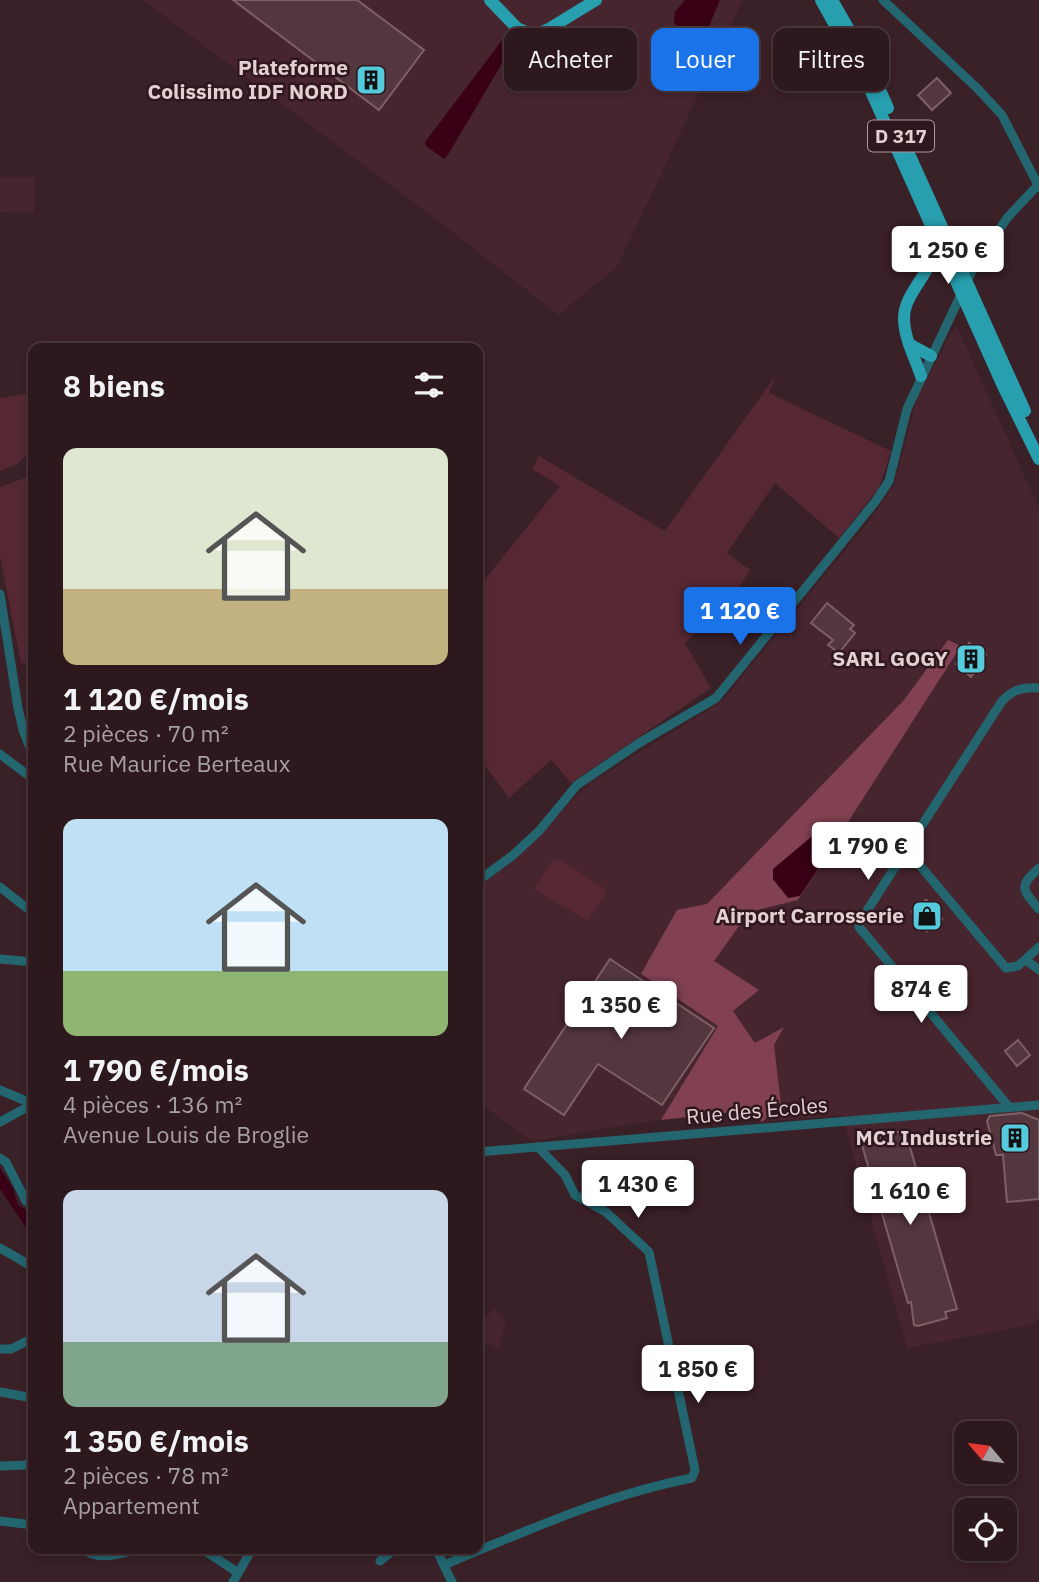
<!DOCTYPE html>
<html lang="fr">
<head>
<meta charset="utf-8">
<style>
  :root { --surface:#2c181d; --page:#38252a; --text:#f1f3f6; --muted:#a6a0a4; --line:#48373b; --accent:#1a73e8 }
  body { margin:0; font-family:"IBM Plex Sans",sans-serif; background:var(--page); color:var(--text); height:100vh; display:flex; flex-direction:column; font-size:26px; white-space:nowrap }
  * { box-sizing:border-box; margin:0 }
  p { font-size:23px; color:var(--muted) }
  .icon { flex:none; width:38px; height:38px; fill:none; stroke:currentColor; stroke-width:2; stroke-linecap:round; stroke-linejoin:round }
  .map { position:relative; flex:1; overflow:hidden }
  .sheet { position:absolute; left:28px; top:343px; width:455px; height:1211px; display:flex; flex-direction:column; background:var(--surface); border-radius:14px; box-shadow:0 4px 10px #0003,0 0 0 2px var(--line) }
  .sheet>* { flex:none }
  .top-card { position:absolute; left:504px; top:28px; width:429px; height:63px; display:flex; gap:14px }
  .needle { width:46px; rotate:299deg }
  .fabs { position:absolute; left:954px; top:1421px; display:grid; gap:14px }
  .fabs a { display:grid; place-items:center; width:63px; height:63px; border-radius:14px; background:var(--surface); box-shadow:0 4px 10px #0003,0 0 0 2px var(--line); font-size:35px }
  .price { position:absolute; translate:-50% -60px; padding:0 16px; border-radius:7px; background:#fff; color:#222; font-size:23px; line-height:46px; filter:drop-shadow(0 2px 4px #0008) }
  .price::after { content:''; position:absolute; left:50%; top:42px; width:21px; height:16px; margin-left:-10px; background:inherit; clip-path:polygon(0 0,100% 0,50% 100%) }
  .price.selected { background:var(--accent); color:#fff }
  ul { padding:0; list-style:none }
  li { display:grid; align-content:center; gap:14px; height:371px; padding:0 35px }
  li span { display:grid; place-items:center; height:217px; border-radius:14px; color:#555 }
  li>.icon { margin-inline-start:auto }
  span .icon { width:126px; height:126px; fill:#fffc; stroke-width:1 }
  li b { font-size:30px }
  h2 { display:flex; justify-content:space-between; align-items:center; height:84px; padding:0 35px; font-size:30px }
  .pill { padding:0 24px; border-radius:14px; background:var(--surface); box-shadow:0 4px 10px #0003,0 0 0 2px var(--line); font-size:24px; line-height:63px }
  .pill.selected { background:var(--accent); color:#fff }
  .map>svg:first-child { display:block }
</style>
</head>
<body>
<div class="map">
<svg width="1039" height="1582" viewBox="0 0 1039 1582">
  <rect width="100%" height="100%" fill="#3a2027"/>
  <!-- built -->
  <g fill="#47252e">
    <path d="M143 0H743L617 267 558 315 444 225Z"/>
    <path d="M0 177H34V213L0 212Z"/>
    <path d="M956 325 1039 508V1319L1030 1325 907 1348 842 1115 762 1122 752 1110H739L637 1123 532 1141 478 1102V888L512 860 589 784 722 701 872 517 894 484 917 398Z"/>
    <path d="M494 1309 506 1320 498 1350 491 1344 478 1349V1324Z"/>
  </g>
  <!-- green -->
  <g fill="#552834">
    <path d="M776 375 769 393 891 451 879 488 839 538 775 483 727 553 750 570 732 599 685 643 711 688 571 783 551 760 509 798 478 756V588L560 486 532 469 539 456 665 531Z"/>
    <path d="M33 393V449L17 464 0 471V398Z"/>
    <path d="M33 475V664L21 663 0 556V487Z"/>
    <path d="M556 860 563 861 604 888 606 895 588 921 534 889 552 861Z"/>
  </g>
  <!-- forest -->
  <path fill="#814152" d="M948 640 961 646 798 900 749 912 714 961 759 990 733 1011 755 1043 784 1027 774 1045 781 1105 762 1122 752 1110 661 1120 718 1026 641 974 677 910 707 904 904 700Z"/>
  <!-- water -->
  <g fill="#390016">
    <path d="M685 0H720L709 26 701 34C690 37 680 33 674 22L675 12Z"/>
    <path d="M503 39 510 43V50L449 153 444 159 426 146 425 142Z"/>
    <path d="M817 832 830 842 831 849 800 896 788 898 773 879V869Z"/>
    <path d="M0 1168 13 1188 18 1205 33 1214V1234L25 1226 0 1189Z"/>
  </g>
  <!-- building -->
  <g fill="#54373e" stroke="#7e5f66" stroke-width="2">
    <path d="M233 0H357L424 50 379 110Z"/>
    <path d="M937 78 951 93 932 110 918 95Z"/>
    <path d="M827 603 854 625 850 629 855 633 839 653 828 645 833 640 811 623Z"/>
    <path d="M969 643 986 654 971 677 956 664Z"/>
    <path d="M926 900 942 919 927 931 912 912Z"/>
    <path d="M610 959 714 1028 662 1105 598 1064 564 1115 524 1089Z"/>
    <path d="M1018 1040 1030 1055 1017 1066 1005 1051Z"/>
    <path d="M1022 1113 1039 1120V1199L1007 1202 1003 1155H996L987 1121 990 1116Z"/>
    <path d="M905 1130 957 1309 945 1312 947 1318 918 1326 914 1325 911 1302 908 1303 862 1145 864 1141Z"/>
  </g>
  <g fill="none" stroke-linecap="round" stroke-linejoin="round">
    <!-- minor -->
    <g stroke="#236670" stroke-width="9">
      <path d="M883 0 977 88 1002 115 1039 187"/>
      <path d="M0 594 18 708 23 730 33 755"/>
      <path d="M0 754 33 779"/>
      <path d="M907 850 1006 968 1018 966 1039 947"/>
      <path d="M1039 868C1018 887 1022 889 1039 909"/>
      <path d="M478 881 512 856 539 831 577 785 639 743 716 698 875 502 889 481 907 409 972 271 1007 218 1038 185"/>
      <path d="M0 887 33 913"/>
      <path d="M0 959 33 962"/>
      <path d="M1026 960 1039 970"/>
      <path d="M0 1090 33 1104"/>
      <path d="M1009 1107 859 927 861 920 1002 701C1014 689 1023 687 1039 688"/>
      <path d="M0 1122 33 1104"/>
      <path d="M478 1152 1039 1105"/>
      <path d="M0 1158 6 1162 26 1201 33 1206"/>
      <path d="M0 1248 33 1267"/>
      <path d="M0 1349H11L33 1338"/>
      <path d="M0 1392 33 1398"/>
      <path d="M0 1466 26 1465 33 1459"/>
      <path d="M0 1521 33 1525"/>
      <path d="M83 1549C99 1562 121 1553 140 1549"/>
      <path d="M202 1549 237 1572"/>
      <path d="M436 1549 452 1582"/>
      <path d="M380 1561 395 1549"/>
      <path d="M444 1565C526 1531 605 1495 692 1478L695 1470 649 1252 606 1212 575 1195 565 1175 538 1147"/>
      <path d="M233 1582 252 1549"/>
    </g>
    <!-- major -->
    <g stroke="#279faf" stroke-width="12">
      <path d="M490 0 517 28 533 35 547 30 596 0"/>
      <path d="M821 0 869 87 1003 386 1039 459"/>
      <path d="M832 0 851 33"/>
      <path d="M871 70 888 108"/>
      <path d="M910 156 1025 411"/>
      <path d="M909 344 931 356"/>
      <path d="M921 376C915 358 904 338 904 318 904 291 936 271 936 239"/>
    </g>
  </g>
  <!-- icons -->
  <defs>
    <g id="building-square" transform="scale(1.575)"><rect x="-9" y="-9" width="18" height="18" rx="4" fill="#54cadc" stroke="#30161d"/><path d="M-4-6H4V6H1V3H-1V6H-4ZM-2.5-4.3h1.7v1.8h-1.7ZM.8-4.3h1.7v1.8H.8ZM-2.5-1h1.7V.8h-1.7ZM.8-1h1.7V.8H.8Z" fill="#111"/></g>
    <g id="shop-square" transform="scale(1.575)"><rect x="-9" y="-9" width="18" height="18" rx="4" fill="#54cadc" stroke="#30161d"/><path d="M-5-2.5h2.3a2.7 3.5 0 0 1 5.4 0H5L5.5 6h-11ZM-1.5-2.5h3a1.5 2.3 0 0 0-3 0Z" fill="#111"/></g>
  </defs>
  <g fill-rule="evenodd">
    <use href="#building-square" x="371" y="80"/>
    <use href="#building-square" x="971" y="659"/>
    <use href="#shop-square" x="927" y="916"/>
    <use href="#building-square" x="1015" y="1138"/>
  </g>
  <g text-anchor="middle" stroke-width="5" stroke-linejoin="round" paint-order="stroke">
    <!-- shield labels -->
    <rect fill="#30161d" stroke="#ad989c" stroke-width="2" x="868" y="120.5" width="66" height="31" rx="5"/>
    <g font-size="19" font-weight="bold" fill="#e2d0d3">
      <text x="901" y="143">D 317</text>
    </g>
    <!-- poi labels -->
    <g font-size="21" font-weight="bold" fill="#e2d0d3" stroke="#30161d" text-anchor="end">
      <text x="348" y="75">Plateforme<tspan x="348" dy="24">Colissimo IDF NORD</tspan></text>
      <text x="948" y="666">SARL GOGY</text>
      <text x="904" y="923">Airport Carrosserie</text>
      <text x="992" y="1145">MCI Industrie</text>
    </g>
    <!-- street labels -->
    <g font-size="21" fill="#e2d0d3" stroke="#30161d">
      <text transform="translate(757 1111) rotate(-5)" y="7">Rue des Écoles</text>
    </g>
  </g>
</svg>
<div class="fabs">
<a><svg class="needle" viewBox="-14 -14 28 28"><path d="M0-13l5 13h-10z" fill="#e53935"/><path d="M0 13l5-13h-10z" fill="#a6a0a4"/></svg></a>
<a><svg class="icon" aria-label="locate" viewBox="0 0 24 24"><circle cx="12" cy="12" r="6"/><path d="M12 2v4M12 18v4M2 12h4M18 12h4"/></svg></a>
</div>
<b class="price" style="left:948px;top:286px">1 250 €</b>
<b class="price selected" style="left:740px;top:647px">1 120 €</b>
<b class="price" style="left:868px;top:882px">1 790 €</b>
<b class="price" style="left:921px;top:1025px">874 €</b>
<b class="price" style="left:621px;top:1041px">1 350 €</b>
<b class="price" style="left:638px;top:1220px">1 430 €</b>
<b class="price" style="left:910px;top:1227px">1 610 €</b>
<b class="price" style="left:698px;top:1405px">1 850 €</b>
<div class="top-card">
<a class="pill">Acheter</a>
<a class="pill selected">Louer</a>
<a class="pill">Filtres</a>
</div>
<section class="sheet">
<h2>8 biens<svg class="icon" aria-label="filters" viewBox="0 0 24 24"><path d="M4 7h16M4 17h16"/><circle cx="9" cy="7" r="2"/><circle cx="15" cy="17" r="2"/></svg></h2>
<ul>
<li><span style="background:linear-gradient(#dfe7d0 65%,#c2b280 0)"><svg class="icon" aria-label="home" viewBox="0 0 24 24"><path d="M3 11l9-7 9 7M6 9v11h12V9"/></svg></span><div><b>1 120 €/mois</b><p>2 pièces · 70 m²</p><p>Rue Maurice Berteaux</p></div></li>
<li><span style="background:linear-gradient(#bfe0f5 70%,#8fb573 0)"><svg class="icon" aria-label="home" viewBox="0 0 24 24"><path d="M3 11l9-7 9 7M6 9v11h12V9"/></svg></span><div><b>1 790 €/mois</b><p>4 pièces · 136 m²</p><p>Avenue Louis de Broglie</p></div></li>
<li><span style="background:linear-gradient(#c9d6e8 70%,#7fa58c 0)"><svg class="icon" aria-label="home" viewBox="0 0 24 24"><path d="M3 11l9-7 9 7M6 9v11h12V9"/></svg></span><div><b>1 350 €/mois</b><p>2 pièces · 78 m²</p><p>Appartement</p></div></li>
</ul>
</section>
</div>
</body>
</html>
